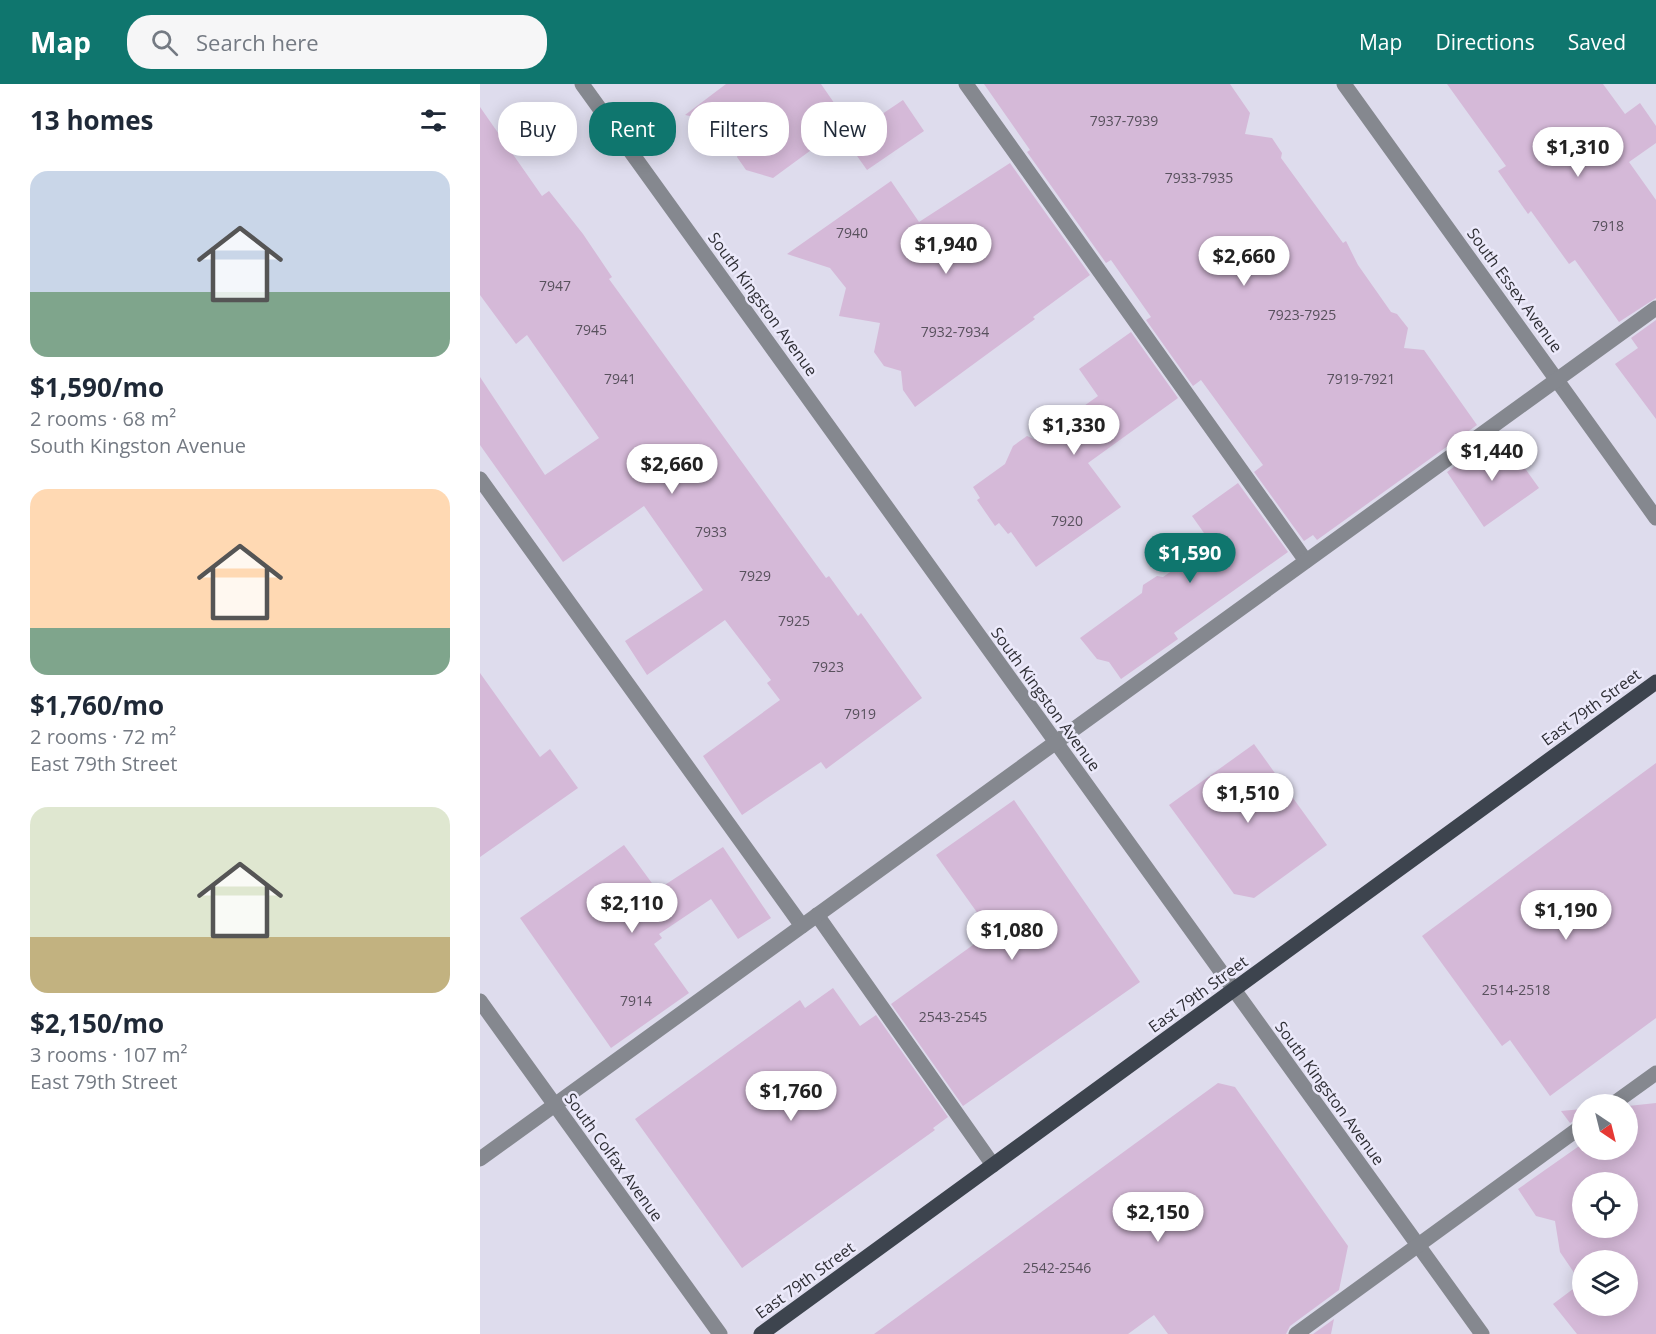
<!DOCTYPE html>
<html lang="en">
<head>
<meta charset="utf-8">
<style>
  :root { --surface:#fff; --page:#f6f6f7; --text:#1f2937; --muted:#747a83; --accent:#0f766e }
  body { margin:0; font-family:"Open Sans",sans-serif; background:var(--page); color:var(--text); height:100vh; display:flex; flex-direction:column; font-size:22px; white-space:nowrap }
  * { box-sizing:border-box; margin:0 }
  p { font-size:20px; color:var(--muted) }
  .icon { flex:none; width:33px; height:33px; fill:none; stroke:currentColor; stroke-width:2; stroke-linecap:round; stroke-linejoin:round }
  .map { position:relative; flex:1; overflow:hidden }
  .details { display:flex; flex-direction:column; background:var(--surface); width:480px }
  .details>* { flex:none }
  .banner { position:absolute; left:18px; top:18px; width:570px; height:54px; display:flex; gap:12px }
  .needle { width:39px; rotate:145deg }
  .buttons { position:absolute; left:1092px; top:1010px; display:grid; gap:12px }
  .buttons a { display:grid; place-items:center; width:66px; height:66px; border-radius:50%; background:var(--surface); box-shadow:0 3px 15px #0003; font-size:30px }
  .price { position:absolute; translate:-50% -51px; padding:0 14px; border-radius:21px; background:#fff; color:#222; font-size:20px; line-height:39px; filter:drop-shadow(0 2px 3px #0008) }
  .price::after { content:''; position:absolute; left:50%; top:36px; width:18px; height:14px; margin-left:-9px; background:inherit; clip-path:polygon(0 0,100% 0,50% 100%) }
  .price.current { background:var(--accent); color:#fff }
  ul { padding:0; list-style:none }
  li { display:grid; align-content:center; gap:12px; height:318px; padding:0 30px }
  li span { display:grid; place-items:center; height:186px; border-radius:18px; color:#555 }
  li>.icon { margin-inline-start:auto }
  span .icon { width:108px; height:108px; fill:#fffc; stroke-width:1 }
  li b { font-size:26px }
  h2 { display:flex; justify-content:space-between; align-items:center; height:72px; padding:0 30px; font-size:26px }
  .tag { padding:0 21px; border-radius:24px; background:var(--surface); box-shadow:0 3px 15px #0003; font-size:21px; line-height:54px }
  .tag.current { background:var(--accent); color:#fff }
  header { display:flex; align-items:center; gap:36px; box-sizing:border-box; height:84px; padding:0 30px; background:var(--accent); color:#fff }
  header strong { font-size:28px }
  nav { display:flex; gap:33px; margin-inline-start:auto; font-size:21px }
  .search { width:420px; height:54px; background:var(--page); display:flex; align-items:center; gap:15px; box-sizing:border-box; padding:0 21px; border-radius:24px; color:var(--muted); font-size:22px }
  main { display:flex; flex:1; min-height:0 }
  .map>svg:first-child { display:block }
</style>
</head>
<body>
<header>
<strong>Map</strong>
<div class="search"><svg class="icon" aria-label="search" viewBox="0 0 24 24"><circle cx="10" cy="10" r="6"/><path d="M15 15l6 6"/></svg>Search here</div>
<nav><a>Map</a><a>Directions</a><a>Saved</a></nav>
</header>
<main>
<section class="details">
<h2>13 homes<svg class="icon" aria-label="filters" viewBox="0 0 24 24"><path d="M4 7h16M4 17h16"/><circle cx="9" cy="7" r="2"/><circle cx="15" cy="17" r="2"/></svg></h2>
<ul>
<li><span style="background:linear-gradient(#c9d6e8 65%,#7fa58c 0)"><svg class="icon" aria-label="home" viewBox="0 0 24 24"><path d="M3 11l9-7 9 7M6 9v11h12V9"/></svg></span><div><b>$1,590/mo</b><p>2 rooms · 68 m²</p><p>South Kingston Avenue</p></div></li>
<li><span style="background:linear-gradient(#ffd9b3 75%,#7fa58c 0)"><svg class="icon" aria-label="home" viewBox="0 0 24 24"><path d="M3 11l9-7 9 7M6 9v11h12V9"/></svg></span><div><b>$1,760/mo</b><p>2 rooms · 72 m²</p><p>East 79th Street</p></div></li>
<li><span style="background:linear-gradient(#dfe7d0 70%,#c2b280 0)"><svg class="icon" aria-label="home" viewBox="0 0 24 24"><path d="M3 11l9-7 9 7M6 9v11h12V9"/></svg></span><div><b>$2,150/mo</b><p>3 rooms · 107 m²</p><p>East 79th Street</p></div></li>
</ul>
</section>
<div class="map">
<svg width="1176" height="1250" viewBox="0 0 1176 1250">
  <rect width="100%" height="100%" fill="#dedced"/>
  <!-- building -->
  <g fill="#d5b9d8" fill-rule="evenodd">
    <path d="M246 0H341L368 39 293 94 266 86 257 73 266 44 205 31Z"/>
    <path d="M504 0H750L770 29 765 50 792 54 802 69 801 74 863 159 866 157 878 181 911 228 917 230 928 244 924 264 944 266 997 341 837 456 833 451 824 457 774 388 783 381 721 296 713 302 666 236 671 233 631 176 626 179 547 68 550 66Z"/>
    <path d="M967 0H1123L1145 30 1160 19 1176 42V59L1149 78 1176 116V214L1139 238 1095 176 1089 180 1051 127 1048 130 1018 87 1026 82Z"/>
    <path d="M423 16 444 47 387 86 365 55Z"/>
    <path d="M0 23 62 112 69 107 103 150 132 193 129 195 346 494 349 492 378 532 381 529 442 614 346 685 341 678 262 731 223 672 300 616 287 599 291 596 245 536 167 591 145 557 223 506 164 422 83 478 0 361V293L65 391 119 354 47 251 36 260 0 211Z"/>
    <path d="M530 79 610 191 553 233 555 235 435 323 423 306 421 287 404 282 394 268 400 239 359 232 366 204 350 184 307 170 411 97 439 138Z"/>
    <path d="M1176 236V335L1135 280 1158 264 1151 254Z"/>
    <path d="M651 248 698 314 608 379 641 423 556 483 531 448 528 450 519 439 515 442 497 416 500 414 493 403 525 380 533 362 547 352 556 356 618 312 599 285Z"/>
    <path d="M1009 357 1021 374 1032 366 1059 404 1004 443 967 388Z"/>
    <path d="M758 399 808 468 694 549 698 555 641 595 629 578 617 575 600 554 662 509 663 501 677 492 683 493 709 475 724 449 712 432Z"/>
    <path d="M0 589 60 673 70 665 98 704 0 773Z"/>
    <path d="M774 660 847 761 774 814 754 810 689 721Z"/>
    <path d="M1176 679V934L1070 1012 1030 956 1022 962 942 852Z"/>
    <path d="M534 716 660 898 483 1022 411 920 511 848 456 771Z"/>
    <path d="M144 761 177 806 243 763 291 834 258 855 231 815 179 850 182 854 174 860 209 909 131 964 40 834Z"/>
    <path d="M353 904 380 942 396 931 468 1033 453 1044 455 1046 262 1184 155 1035 320 916 325 924Z"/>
    <path d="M738 999 755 1003 868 1162 859 1206 810 1242 806 1250H688L674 1231 648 1250H394Z"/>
    <path d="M1176 1019V1250H1097L1073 1220 1101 1199 1080 1168 1075 1137 1056 1132 1038 1105 1102 1060V1065H1148V1022ZM1102 1098H1148V1143H1102ZM1102 1176H1148V1221H1102Z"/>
    <path d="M1102 1025V1032L1090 1039 1081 1027Z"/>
    <path d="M854 1235 851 1250H833Z"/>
  </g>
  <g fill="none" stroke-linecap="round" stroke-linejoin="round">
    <!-- minor -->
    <g stroke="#85888f" stroke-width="15">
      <path d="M102 0 1002 1250"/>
      <path d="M486 0 826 477"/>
      <path d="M864 0 1176 434"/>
      <path d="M0 395 322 842"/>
      <path d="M337 831 513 1081"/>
      <path d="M0 917 240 1250"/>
      <path d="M1133 1020 1176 989"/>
      <path d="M0 1075 1176 224"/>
      <path d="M816 1250 1102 1042"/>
    </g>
    <!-- major -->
    <path stroke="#3d444e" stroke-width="15" d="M281 1250 1176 598"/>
  </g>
  <g text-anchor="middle" stroke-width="5" stroke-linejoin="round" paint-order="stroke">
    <!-- number labels -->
    <g font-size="14" fill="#58515d">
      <text x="644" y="42">7937-7939</text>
      <text x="719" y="99">7933-7935</text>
      <text x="1128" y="147">7918</text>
      <text x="372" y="154">7940</text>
      <text x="75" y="207">7947</text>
      <text x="822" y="236">7923-7925</text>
      <text x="111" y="251">7945</text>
      <text x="475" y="253">7932-7934</text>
      <text x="140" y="300">7941</text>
      <text x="881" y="300">7919-7921</text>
      <text x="587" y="442">7920</text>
      <text x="231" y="453">7933</text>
      <text x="275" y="497">7929</text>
      <text x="314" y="542">7925</text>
      <text x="348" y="588">7923</text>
      <text x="380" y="635">7919</text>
      <text x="1036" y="911">2514-2518</text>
      <text x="156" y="922">7914</text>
      <text x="473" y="938">2543-2545</text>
      <text x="577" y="1189">2542-2546</text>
    </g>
    <!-- street labels -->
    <g font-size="16" fill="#2e2e34" stroke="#ebe9fa">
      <text transform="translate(1035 206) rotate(54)" y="6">South Essex Avenue</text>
      <text transform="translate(283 220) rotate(54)" y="6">South Kingston Avenue</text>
      <text transform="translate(566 615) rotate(54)" y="6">South Kingston Avenue</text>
      <text transform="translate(1111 623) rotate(-36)" y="6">East 79th Street</text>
      <text transform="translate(718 910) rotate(-36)" y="6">East 79th Street</text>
      <text transform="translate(850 1009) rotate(54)" y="6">South Kingston Avenue</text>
      <text transform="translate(134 1073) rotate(54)" y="6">South Colfax Avenue</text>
      <text transform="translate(325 1196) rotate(-36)" y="6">East 79th Street</text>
    </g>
  </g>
</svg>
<div class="buttons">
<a><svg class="needle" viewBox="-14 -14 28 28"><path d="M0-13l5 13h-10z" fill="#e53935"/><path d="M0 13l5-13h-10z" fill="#747a83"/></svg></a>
<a><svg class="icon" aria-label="locate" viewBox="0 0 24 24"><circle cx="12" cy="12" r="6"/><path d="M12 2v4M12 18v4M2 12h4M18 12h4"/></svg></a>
<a><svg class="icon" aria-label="layers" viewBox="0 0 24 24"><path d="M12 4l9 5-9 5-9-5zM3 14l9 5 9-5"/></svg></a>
</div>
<b class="price" style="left:1098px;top:94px">$1,310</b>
<b class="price" style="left:466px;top:191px">$1,940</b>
<b class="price" style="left:764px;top:203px">$2,660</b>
<b class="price" style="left:594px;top:372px">$1,330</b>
<b class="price" style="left:1012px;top:398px">$1,440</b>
<b class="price" style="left:192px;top:411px">$2,660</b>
<b class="price current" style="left:710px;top:500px">$1,590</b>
<b class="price" style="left:768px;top:740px">$1,510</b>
<b class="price" style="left:152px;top:850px">$2,110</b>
<b class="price" style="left:1086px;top:857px">$1,190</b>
<b class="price" style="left:532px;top:877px">$1,080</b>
<b class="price" style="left:311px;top:1038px">$1,760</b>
<b class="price" style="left:678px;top:1159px">$2,150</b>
<div class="banner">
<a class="tag">Buy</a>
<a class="tag current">Rent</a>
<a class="tag">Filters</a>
<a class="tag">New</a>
</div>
</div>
</main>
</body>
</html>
